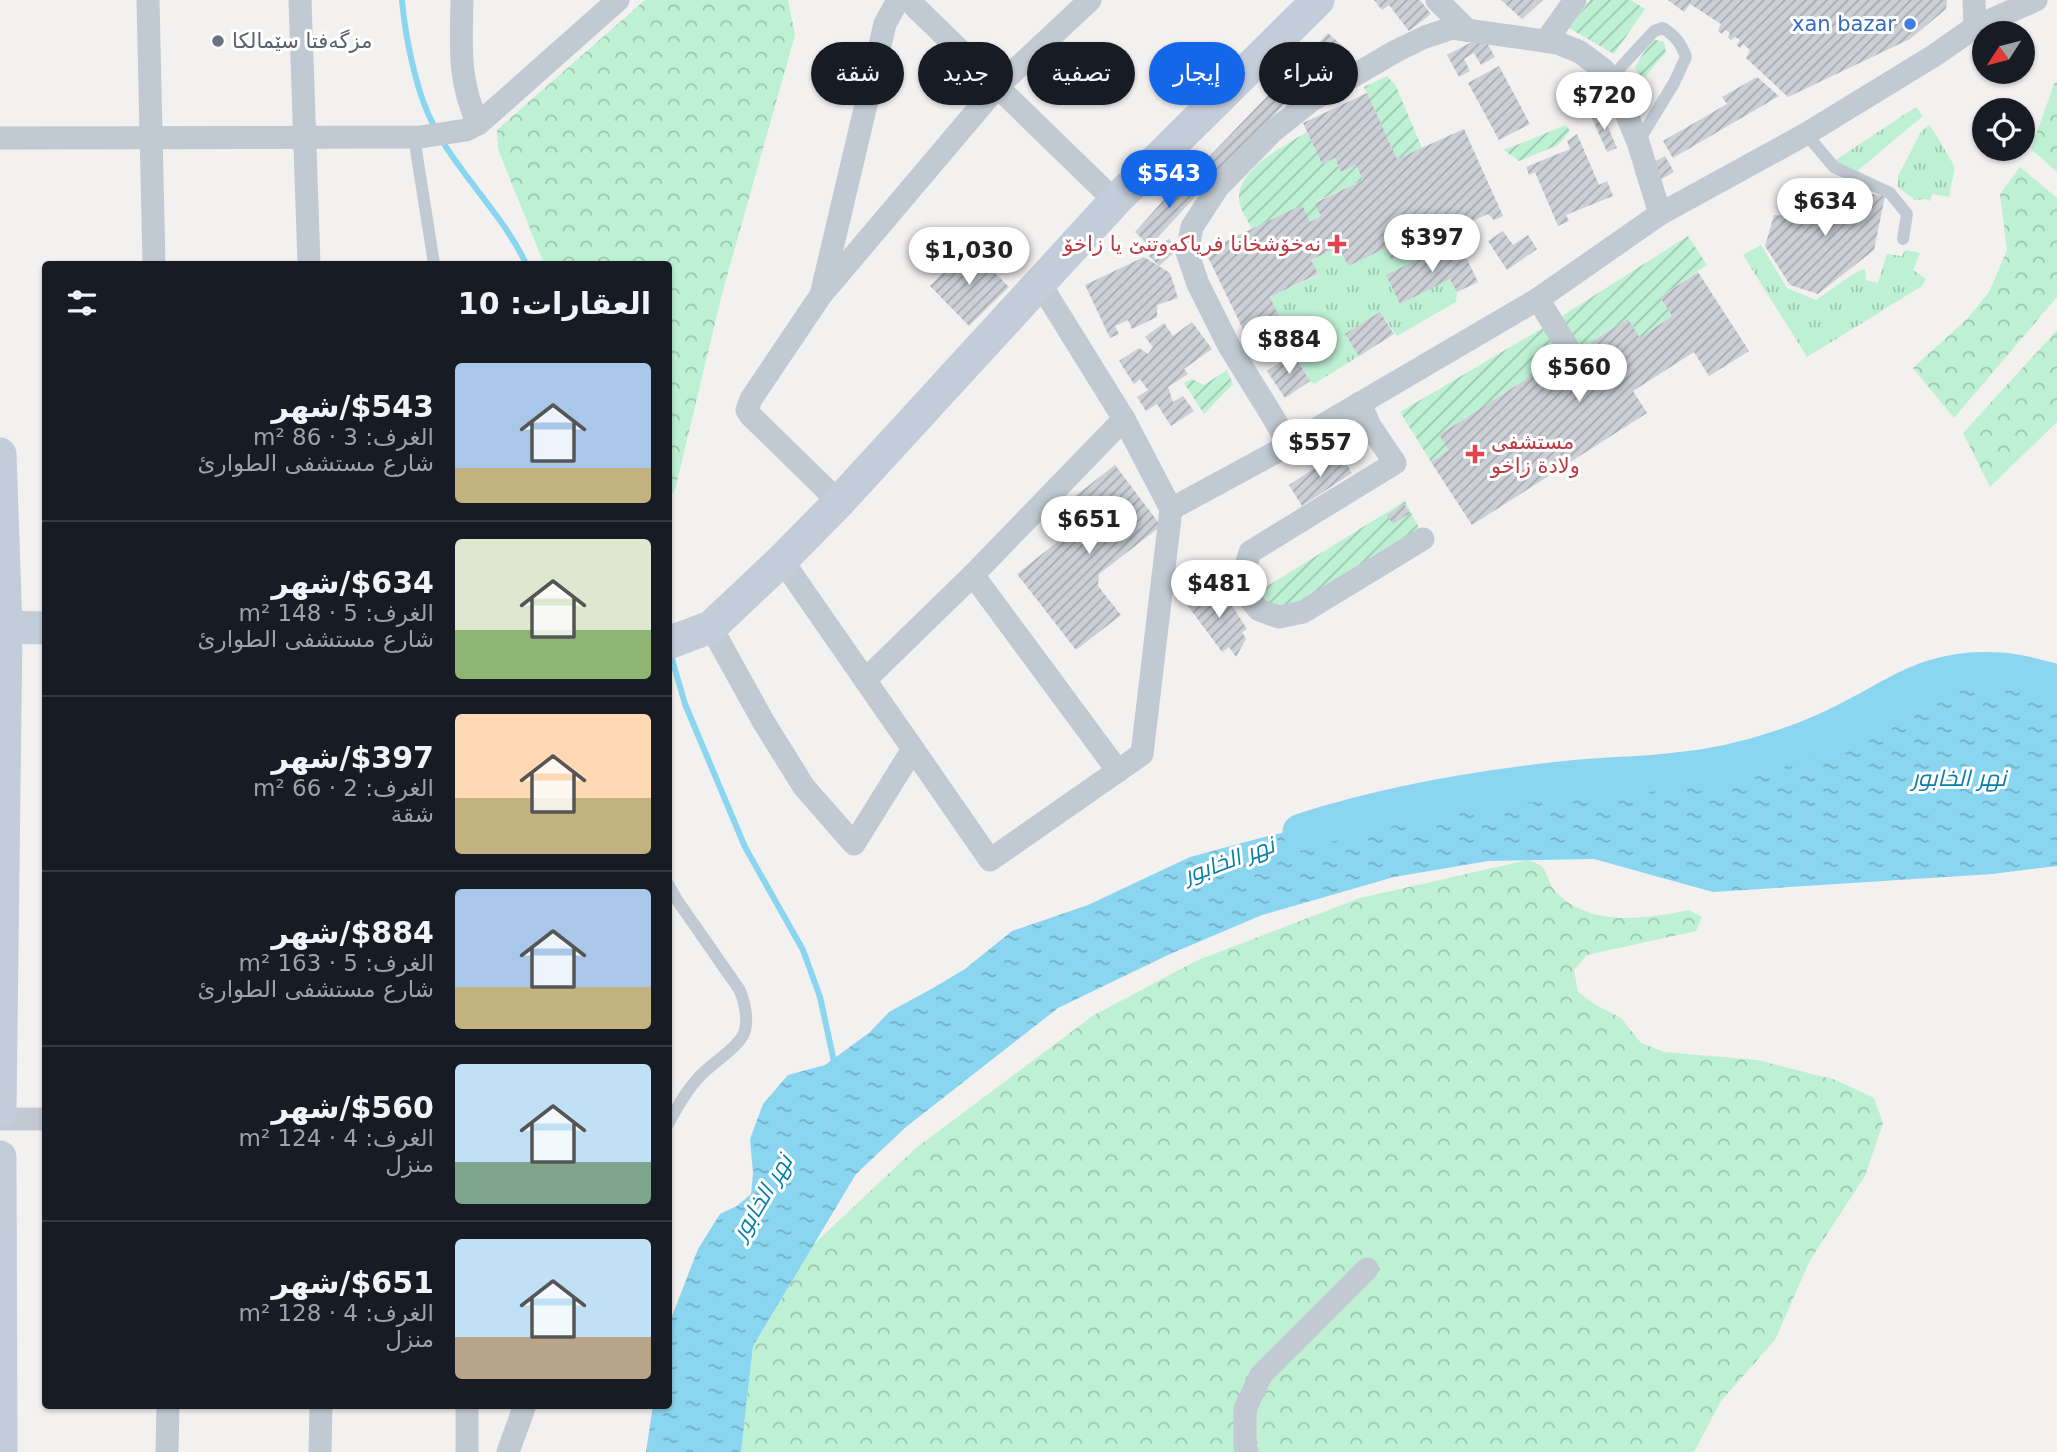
<!DOCTYPE html>
<html lang="ar">
<head>
<meta charset="utf-8">
<style>
  :root { --surface:#171b24; --page:#242831; --text:#f1f3f6; --muted:#9ea1a6; --line:#363941; --accent:#1467e9 }
  body { margin:0; font-family:"DejaVu Sans",Cairo,sans-serif; background:var(--page); color:var(--text); direction:rtl; height:100vh; display:flex; flex-direction:column; font-size:26px; white-space:nowrap }
  * { box-sizing:border-box; margin:0 }
  p { font-size:23px; color:var(--muted) }
  .icon { flex:none; width:38px; height:38px; fill:none; stroke:currentColor; stroke-width:2; stroke-linecap:round; stroke-linejoin:round }
  .map { position:relative; flex:1; overflow:hidden; direction:ltr }
  .details { position:absolute; left:42px; top:261px; width:630px; height:1148px; display:flex; flex-direction:column; background:var(--surface); border-radius:7px; box-shadow:0 2px 5px #0004; direction:rtl }
  .details>* { flex:none }
  .banner { position:absolute; left:693px; top:42px; width:665px; height:63px; direction:rtl; display:flex; gap:14px }
  .needle { width:46px; rotate:234deg }
  .controls { position:absolute; left:1972px; top:21px; display:grid; gap:14px }
  .controls a { display:grid; place-items:center; width:63px; height:63px; border-radius:50%; background:var(--surface); box-shadow:0 2px 5px #0004; font-size:35px }
  .price { position:absolute; translate:-50% -60px; padding:0 16px; border-radius:24px; background:#fff; color:#222; font-size:23px; line-height:46px; filter:drop-shadow(0 2px 4px #0008) }
  .price::after { content:''; position:absolute; left:50%; top:42px; width:21px; height:16px; margin-left:-10px; background:inherit; clip-path:polygon(0 0,100% 0,50% 100%) }
  .price.selected { background:var(--accent); color:#fff }
  ul { padding:0; list-style:none }
  li { display:flex; align-items:center; gap:21px; height:175px; padding:0 21px }
  li+li { border-top:2px solid var(--line) }
  li span { display:grid; place-items:center; flex:none; width:196px; height:140px; border-radius:7px; color:#555 }
  li>.icon { margin-inline-start:auto }
  span .icon { width:84px; height:84px; fill:#fffc; stroke-width:1 }
  li b { font-size:30px }
  h2 { display:flex; justify-content:space-between; align-items:center; height:84px; padding:0 21px; font-size:30px }
  .pill { padding:0 24px; border-radius:32px; background:var(--surface); box-shadow:0 2px 5px #0004; font-size:24px; line-height:63px }
  .pill.selected { background:var(--accent); color:#fff }
  .map>svg:first-child { display:block }
</style>
</head>
<body>
<div class="map">
<svg width="2057" height="1452" viewBox="0 0 2057 1452">
  <defs>
    <pattern id="grass-tufts" width="24" height="20" patternUnits="userSpaceOnUse" patternTransform="scale(1.75)"><rect width="24" height="20" fill="#bef1d4"/><path d="M3 7l-1-3M5 7V3M7 7l1-3M15 17l-1-3M17 17v-4M19 17l1-3" fill="none" stroke="#9cc6af"/></pattern>
    <pattern id="forest-crowns" width="20" height="18" patternUnits="userSpaceOnUse" patternTransform="scale(1.75)"><rect width="20" height="18" fill="#bef1d4"/><path d="M2 6a3 3 0 1 1 6 0M12 15a3 3 0 1 1 6 0" fill="none" stroke="#9cc6af"/></pattern>
    <pattern id="garden-furrows" width="10" height="10" patternUnits="userSpaceOnUse" patternTransform="scale(1.75)"><rect width="10" height="10" fill="#bef1d4"/><path d="M-1 1l2-2M0 10L10 0M9 11l2-2" fill="none" stroke="#9cc6af"/></pattern>
    <pattern id="water-ripples" width="26" height="14" patternUnits="userSpaceOnUse" patternTransform="scale(1.75)"><rect width="26" height="14" fill="#8ad5ef"/><path d="M2 4q2-2 4 0t4 0M15 11q2-2 4 0t4 0" fill="none" stroke="#73afc5"/></pattern>
    <pattern id="building-hatch" width="6" height="6" patternUnits="userSpaceOnUse" patternTransform="scale(1.75)"><rect width="6" height="6" fill="#cccfd5"/><path d="M-1 1l2-2M0 6l6-6M5 7l2-2" fill="none" stroke="#a7abb0"/></pattern>
  </defs>
  <rect width="100%" height="100%" fill="#f3f0f0"/>
  <!-- grass -->
  <g fill="url(#grass-tufts)">
    <path d="M1916 107 1923 116 1856 172 1834 161Z"/>
    <path d="M1930 125 1955 167 1949 197 1932 194 1930 201 1925 199 1915 200 1898 187V176L1922 130Z"/>
    <path d="M1429 224 1440 249 1400 303 1450 279 1457 292 1456 302 1397 336 1380 312 1359 356 1314 384 1310 381 1293 354 1288 336 1270 297 1318 275 1311 260 1339 247 1348 266 1386 248 1393 260 1417 248 1411 234Z"/>
    <path d="M1761 245 1787 288 1816 300 1858 271 1865 269 1866 280 1878 283 1887 254 1902 256 1905 250 1920 253 1913 270 1926 279 1922 286 1807 357 1743 255Z"/>
  </g>
  <!-- forest -->
  <g fill="url(#forest-crowns)">
    <path d="M645 0H788L795 35 723 290 675 490 669 498 668 264H544L498 149 497 130Z"/>
    <path d="M2057 82V172L2031 149 2054 84Z"/>
    <path d="M2020 167 2057 198V297L1954 418 1913 368 1968 318 1989 292 2007 250 2000 194Z"/>
    <path d="M2057 330V422L1990 487 1963 433Z"/>
    <path d="M1528 860C1532 862 1540 864 1542 867 1548 873 1549 885 1555 891 1590 928 1644 919 1689 910L1702 917 1696 931 1587 955 1574 970 1578 992 1596 1005 1621 1018 1641 1043 1664 1052 1758 1060 1836 1080 1874 1098 1883 1123 1865 1176 1810 1260 1775 1340 1721 1401 1694 1452H741L753 1346 812 1246 916 1148 1094 1015 1198 960 1360 898Z"/>
  </g>
  <!-- garden -->
  <g fill="url(#garden-furrows)">
    <path d="M1590 0H1631L1645 9 1614 54 1569 28Z"/>
    <path d="M1652 39 1664 42 1666 52 1645 77 1640 76 1635 67Z"/>
    <path d="M1387 76 1396 86 1422 148 1397 159 1364 87Z"/>
    <path d="M1566 125 1570 131 1558 145 1519 161 1504 150Z"/>
    <path d="M1307 132 1322 164 1335 158 1341 172 1356 165 1363 180 1315 202 1321 216 1310 222 1252 229C1248 221 1239 208 1239 199 1238 168 1285 146 1307 132Z"/>
    <path d="M1688 236 1707 265 1660 297 1672 316 1640 338 1628 319 1592 341 1601 359 1552 390 1539 371 1439 435 1449 450 1431 462 1400 412 1551 323Z"/>
    <path d="M1227 370 1233 384 1204 414 1184 383 1192 379 1204 385Z"/>
    <path d="M1405 501 1420 530 1289 608C1276 605 1266 604 1261 590Z"/>
  </g>
  <!-- water -->
  <path fill="url(#water-ripples)" d="M1941 679 2003 682 2057 691V866L1992 874 1713 892 1594 859 1488 861 1394 877 1262 915 1170 954 1058 1008 906 1127 856 1174 753 1346 741 1452H646L653 1405H668L669 1324 698 1249 720 1214 737 1206 751 1194 753 1173 750 1139 763 1104 788 1075 825 1065 869 1033 889 1012 933 988 965 969 1012 931 1088 905 1190 857 1268 836 1406 807 1529 796 1675 774 1785 748Z"/>
  <g fill="none" stroke-linecap="round" stroke-linejoin="round">
    <!-- stream -->
    <g stroke="#8ad5ef" stroke-width="6">
      <path d="M402 0C405 36 417 98 436 129"/>
      <path d="M441 139C466 181 506 220 526 264"/>
      <path d="M670 652 685 704 745 847 803 950 820 997 835 1066"/>
    </g>
    <!-- river -->
    <path stroke="#8ad5ef" stroke-width="37" d="M1301 832C1391 803 1487 787 1581 778 1613 775 1645 775 1676 771 1711 768 1746 760 1779 749 1809 740 1839 726 1866 711 1914 684 1943 667 2000 671 2020 672 2038 678 2057 683"/>
  </g>
  <!-- building -->
  <g fill="url(#building-hatch)">
    <path d="M1374 0H1420L1431 14 1409 31 1389 5 1382 10Z"/>
    <path d="M1501 0H1543L1522 19Z"/>
    <path d="M1668 0H1947L1946 9 1910 39 1788 97 1746 58 1750 50 1743 44 1740 48 1737 45 1740 40 1735 37 1731 40 1728 38 1730 33 1725 30 1722 34 1718 31 1721 24 1690 4 1684 12Z"/>
    <path d="M1328 33 1349 52 1326 77 1317 71 1216 174 1204 162Z"/>
    <path d="M1483 36 1495 57 1481 65 1474 53 1464 59 1470 71 1459 77 1447 55Z"/>
    <path d="M1499 66 1530 124 1499 140 1468 83Z"/>
    <path d="M1757 77 1779 96 1673 158 1663 141 1727 104 1722 97Z"/>
    <path d="M1589 80 1599 103 1578 113 1567 90Z"/>
    <path d="M1367 93 1397 159 1464 129 1503 216 1494 220 1488 214 1462 226 1457 216 1443 223 1450 238 1438 244 1429 224 1411 234 1418 248 1392 260 1386 248 1348 266 1339 247 1311 260 1318 274 1270 297 1288 336 1254 352 1205 251 1302 205 1310 222 1321 216 1315 203 1363 180 1356 165 1341 172 1335 158 1322 164 1303 123Z"/>
    <path d="M1601 111 1617 148 1607 152 1592 118Z"/>
    <path d="M1577 134 1599 185 1607 181 1613 196 1566 215 1569 221 1558 226 1535 172 1529 175 1526 167 1570 149 1567 141Z"/>
    <path d="M1665 156 1674 172 1644 189 1635 173Z"/>
    <path d="M1187 174 1203 188 1150 246 1135 232Z"/>
    <path d="M1829 188 1885 196 1874 250 1818 294 1790 285 1765 246 1774 215 1790 216Z"/>
    <path d="M1503 231 1513 245 1528 235 1537 249 1507 270 1488 241Z"/>
    <path d="M1169 239 1178 249 1159 266 1149 256Z"/>
    <path d="M1450 244 1456 257 1464 253 1478 282 1457 292 1450 279 1400 304 1386 275Z"/>
    <path d="M969 247 1009 287 969 326 930 286Z"/>
    <path d="M1144 257 1170 273 1178 298 1157 305V317L1132 329 1128 320 1115 326 1119 334 1110 338 1085 285Z"/>
    <path d="M1698 272 1749 351 1709 376 1694 352 1633 391 1647 413 1472 525 1431 462 1449 450 1439 435 1539 371 1552 390 1601 359 1591 342 1628 319 1640 338 1672 316 1660 297Z"/>
    <path d="M1380 312 1394 334 1359 356 1345 334Z"/>
    <path d="M1192 322 1212 349 1184 369 1188 374 1168 387 1173 402 1183 396 1194 411 1171 426 1157 404 1146 411 1137 397 1148 390 1140 379 1134 384 1119 361 1139 348 1148 354 1153 347 1145 337 1164 323 1173 336Z"/>
    <path d="M1293 354 1310 381 1285 398 1267 371Z"/>
    <path d="M1339 452 1352 473 1302 506 1289 485Z"/>
    <path d="M1115 465 1161 526 1099 574 1098 586 1121 615 1076 650 1017 574 1076 527 1061 507Z"/>
    <path d="M1404 504 1410 513 1393 524 1387 515Z"/>
    <path d="M1210 586 1217 597 1224 593 1247 629 1242 632 1246 639 1236 657 1229 647 1222 652 1188 606 1197 591Z"/>
  </g>
  <g fill="none" stroke-linecap="round" stroke-linejoin="round">
    <!-- lane -->
    <g stroke="#c1cad2" stroke-width="12">
      <path d="M1615 89 1620 68 1654 31 1663 28C1675 36 1681 43 1686 57L1674 83 1638 142"/>
      <path d="M1806 134 1834 167 1890 193 1907 214 1903 239"/>
      <path d="M414 137 434 264"/>
      <path d="M668 884 677 900 739 989C745 1001 750 1025 742 1037 733 1051 714 1062 702 1074 687 1089 678 1106 668 1124"/>
    </g>
    <!-- street -->
    <g stroke="#c1cad2" stroke-width="23">
      <path d="M148 0 154 264"/>
      <path d="M300 0 309 264"/>
      <path d="M462 0C461 46 458 81 478 124"/>
      <path d="M908 0 1115 201"/>
      <path d="M1437 0 1467 30"/>
      <path d="M1974 0 1975 27"/>
      <path d="M1546 41 1575 0"/>
      <path d="M0 138 420 137 466 130 478 124 494 110 618 0"/>
      <path d="M822 291 885 24 898 0"/>
      <path d="M1538 299 1582 371"/>
      <path d="M1360 403 1370 426 1395 463 1250 552 1243 575 1247 595 1259 610 1279 617 1303 612 1423 539"/>
      <path d="M1289 445 1273 417 1229 346 1198 284 1187 252 1192 227 1218 187 1273 131 1312 100 1396 51 1425 37 1452 28 1558 43 1580 52 1604 70 1623 106 1638 142 1660 214"/>
      <path d="M839 502 750 415 747 410 751 399 821 295 997 87 1090 0"/>
      <path d="M1171 509 1289 445 1538 299 1660 214 1806 134 1935 55 1975 27 2036 0"/>
      <path d="M782 560 990 860 1142 754 1171 509 1124 419 1039 282"/>
      <path d="M973 575 1124 419"/>
      <path d="M711 627 763 721 804 787 854 844 913 749"/>
      <path d="M865 680 973 575 1118 771"/>
      <path d="M0 1119H46"/>
      <path d="M167 1452 168 1405"/>
      <path d="M320 1452 321 1405"/>
      <path d="M467 1452V1405"/>
      <path d="M508 1452 525 1405"/>
      <path d="M1247 1452 1245 1446V1409L1261 1375 1367 1269"/>
    </g>
    <!-- secondary -->
    <g stroke="#c3ccd9" stroke-width="33">
      <path d="M0 454 6 627 0 1111"/>
      <path d="M0 627 46 628"/>
      <path d="M668 643 711 627 782 560 839 502 1115 201 1318 0"/>
      <path d="M0 1157 1 1452"/>
    </g>
  </g>
  <!-- markers -->
  <circle fill="#3f7fe0" stroke="#fff" stroke-width="2.5" cx="1910" cy="24" r="7"/>
  <circle fill="#6b7280" stroke="#fff" stroke-width="2.5" cx="218" cy="41" r="7"/>
  <g fill="#e0444e" stroke="#fff" stroke-width="2.5">
    <path d="M1333.5 233.5h7v7h7v7h-7v7h-7v-7h-7v-7h7z"/>
    <path d="M1471.5 443.5h7v7h7v7h-7v7h-7v-7h-7v-7h7z"/>
  </g>
  <g text-anchor="middle" stroke-width="6" stroke-linejoin="round" paint-order="stroke">
    <!-- shop labels -->
    <g font-size="21" fill="#366cbe" stroke="#fff" text-anchor="end">
      <text x="1896" y="31">xan bazar</text>
    </g>
    <!-- worship labels -->
    <g font-size="21" fill="#5b616d" stroke="#fff" text-anchor="start">
      <text x="232" y="48">مزگەفتا سێمالکا</text>
    </g>
    <!-- health labels -->
    <g font-size="21" fill="#be3a42" stroke="#fff" text-anchor="end">
      <text x="1321" y="251">نه‌خۆشخانا فرياكه‌وتنێ يا زاخۆ</text>
      <text x="1491" y="449" text-anchor="start">مستشفى<tspan x="1491" dy="24">ولادة زاخو</tspan></text>
    </g>
    <!-- water labels -->
    <g font-size="23" font-style="italic" fill="#087fa8" stroke="#fff">
      <text x="1959" y="786">نهر الخابور</text>
      <text transform="translate(1229 860) rotate(-20)" y="8">نهر الخابور</text>
      <text transform="translate(762 1197) rotate(-59)" y="8">نهر الخابور</text>
    </g>
  </g>
</svg>
<div class="controls">
<a><svg class="needle" viewBox="-14 -14 28 28"><path d="M0-13l5 13h-10z" fill="#e53935"/><path d="M0 13l5-13h-10z" fill="#9ea1a6"/></svg></a>
<a><svg class="icon" aria-label="locate" viewBox="0 0 24 24"><circle cx="12" cy="12" r="6"/><path d="M12 2v4M12 18v4M2 12h4M18 12h4"/></svg></a>
</div>
<b class="price" style="left:1604px;top:132px">$720</b>
<b class="price selected" style="left:1169px;top:210px">$543</b>
<b class="price" style="left:1825px;top:238px">$634</b>
<b class="price" style="left:1432px;top:274px">$397</b>
<b class="price" style="left:969px;top:287px">$1,030</b>
<b class="price" style="left:1289px;top:376px">$884</b>
<b class="price" style="left:1579px;top:404px">$560</b>
<b class="price" style="left:1320px;top:479px">$557</b>
<b class="price" style="left:1089px;top:556px">$651</b>
<b class="price" style="left:1219px;top:620px">$481</b>
<div class="banner">
<a class="pill">شراء</a>
<a class="pill selected">إيجار</a>
<a class="pill">تصفية</a>
<a class="pill">جديد</a>
<a class="pill">شقة</a>
</div>
<section class="details">
<h2>العقارات: 10<svg class="icon" aria-label="filters" viewBox="0 0 24 24"><path d="M4 7h16M4 17h16"/><circle cx="9" cy="7" r="2"/><circle cx="15" cy="17" r="2"/></svg></h2>
<ul>
<li><span style="background:linear-gradient(#a9c7e8 75%,#c2b280 0)"><svg class="icon" aria-label="home" viewBox="0 0 24 24"><path d="M3 11l9-7 9 7M6 9v11h12V9"/></svg></span><div><b>$543/شهر</b><p>الغرف: 3 · 86 m²</p><p>شارع مستشفى الطوارئ</p></div></li>
<li><span style="background:linear-gradient(#dfe7d0 65%,#8fb573 0)"><svg class="icon" aria-label="home" viewBox="0 0 24 24"><path d="M3 11l9-7 9 7M6 9v11h12V9"/></svg></span><div><b>$634/شهر</b><p>الغرف: 5 · 148 m²</p><p>شارع مستشفى الطوارئ</p></div></li>
<li><span style="background:linear-gradient(#ffd9b3 60%,#c2b280 0)"><svg class="icon" aria-label="home" viewBox="0 0 24 24"><path d="M3 11l9-7 9 7M6 9v11h12V9"/></svg></span><div><b>$397/شهر</b><p>الغرف: 2 · 66 m²</p><p>شقة</p></div></li>
<li><span style="background:linear-gradient(#a9c7e8 70%,#c2b280 0)"><svg class="icon" aria-label="home" viewBox="0 0 24 24"><path d="M3 11l9-7 9 7M6 9v11h12V9"/></svg></span><div><b>$884/شهر</b><p>الغرف: 5 · 163 m²</p><p>شارع مستشفى الطوارئ</p></div></li>
<li><span style="background:linear-gradient(#bfe0f5 70%,#7fa58c 0)"><svg class="icon" aria-label="home" viewBox="0 0 24 24"><path d="M3 11l9-7 9 7M6 9v11h12V9"/></svg></span><div><b>$560/شهر</b><p>الغرف: 4 · 124 m²</p><p>منزل</p></div></li>
<li><span style="background:linear-gradient(#bfe0f5 70%,#b9a48a 0)"><svg class="icon" aria-label="home" viewBox="0 0 24 24"><path d="M3 11l9-7 9 7M6 9v11h12V9"/></svg></span><div><b>$651/شهر</b><p>الغرف: 4 · 128 m²</p><p>منزل</p></div></li>
</ul>
</section>
</div>
</body>
</html>
